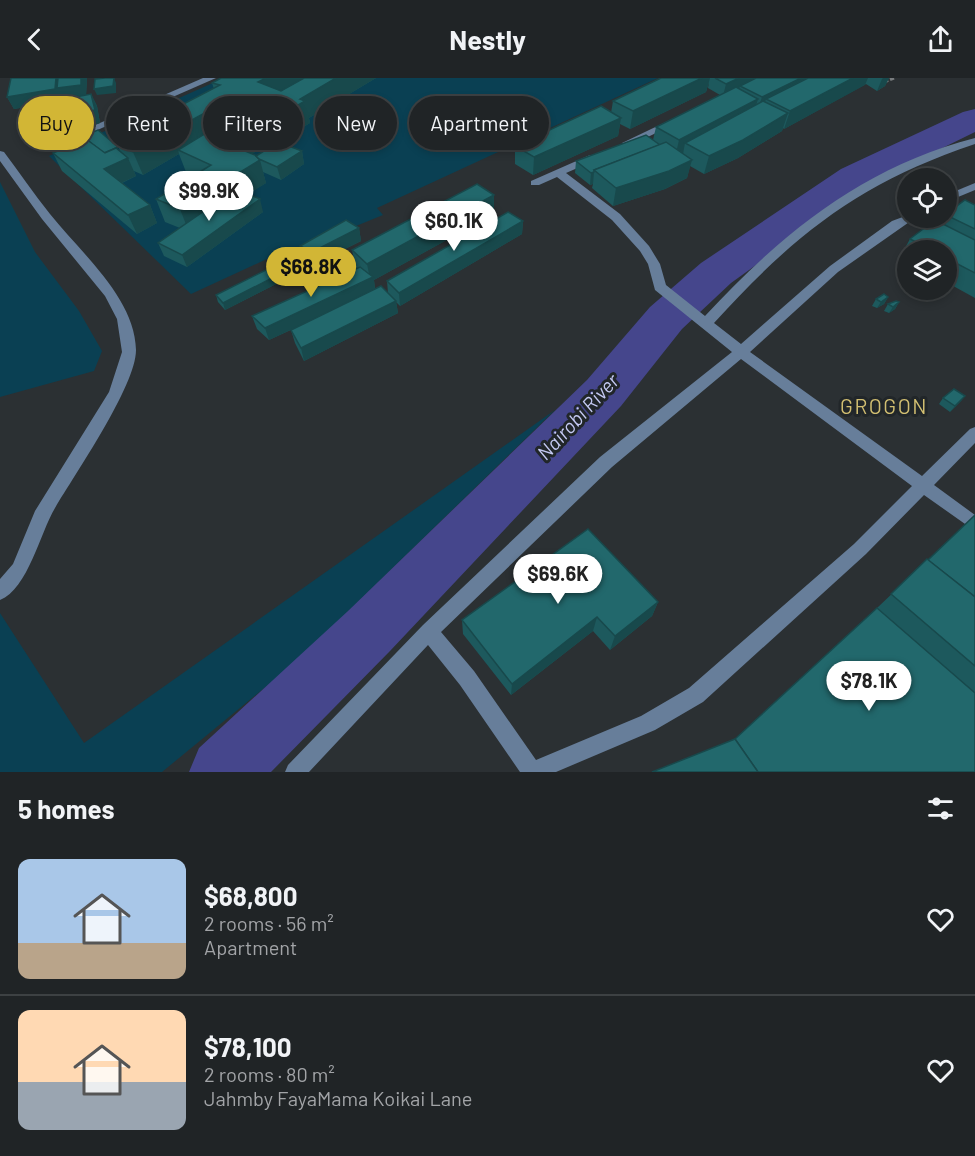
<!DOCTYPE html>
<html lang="en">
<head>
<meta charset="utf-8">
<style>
  :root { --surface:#202426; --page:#2d3032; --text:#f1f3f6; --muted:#a2a4a7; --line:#3d4143; --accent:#d2b635 }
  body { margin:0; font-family:Barlow,sans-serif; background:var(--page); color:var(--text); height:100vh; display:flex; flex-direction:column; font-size:22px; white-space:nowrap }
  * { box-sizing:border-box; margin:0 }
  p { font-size:20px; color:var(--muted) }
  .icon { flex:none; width:33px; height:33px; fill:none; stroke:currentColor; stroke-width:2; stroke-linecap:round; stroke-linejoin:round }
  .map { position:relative; height:694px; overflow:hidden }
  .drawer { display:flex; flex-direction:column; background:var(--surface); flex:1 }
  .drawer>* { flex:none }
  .top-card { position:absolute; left:18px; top:18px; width:600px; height:54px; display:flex; gap:12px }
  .tools { position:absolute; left:897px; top:90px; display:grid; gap:12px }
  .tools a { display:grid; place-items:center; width:60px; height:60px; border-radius:50%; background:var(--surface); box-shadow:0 3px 9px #0003,0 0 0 2px var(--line); font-size:30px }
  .price { position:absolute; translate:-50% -51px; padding:0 14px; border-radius:21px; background:#fff; color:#222; font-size:20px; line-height:39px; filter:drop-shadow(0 2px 3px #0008) }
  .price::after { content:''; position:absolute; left:50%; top:36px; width:18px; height:14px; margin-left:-9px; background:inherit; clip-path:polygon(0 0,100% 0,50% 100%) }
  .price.active { background:var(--accent); color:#111 }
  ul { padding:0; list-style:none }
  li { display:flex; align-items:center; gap:18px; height:150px; padding:0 18px }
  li+li { border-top:2px solid var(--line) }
  li span { display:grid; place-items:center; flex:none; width:168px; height:120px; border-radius:12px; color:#555 }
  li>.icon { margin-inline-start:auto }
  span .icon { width:72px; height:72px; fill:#fffc; stroke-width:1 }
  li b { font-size:26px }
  h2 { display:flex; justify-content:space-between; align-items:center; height:72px; padding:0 18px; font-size:26px }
  .chip { padding:0 21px; border-radius:27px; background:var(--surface); box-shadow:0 3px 9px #0003,0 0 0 2px var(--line); font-size:21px; line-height:54px }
  .chip.active { background:var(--accent); color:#111 }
  header { display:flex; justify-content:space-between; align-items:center; height:78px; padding:0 18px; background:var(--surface); font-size:27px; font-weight:700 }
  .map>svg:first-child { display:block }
</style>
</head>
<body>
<header><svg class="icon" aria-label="back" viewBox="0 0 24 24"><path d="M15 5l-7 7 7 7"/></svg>Nestly<svg class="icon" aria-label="share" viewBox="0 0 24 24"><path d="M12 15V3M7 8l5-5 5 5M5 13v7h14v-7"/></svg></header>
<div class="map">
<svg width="975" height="694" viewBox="0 0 975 694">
  <rect width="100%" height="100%" fill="#2b3033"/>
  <!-- green -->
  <g fill="#0a4053">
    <path d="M224 0H658L377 130 383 137 285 177 282 174 191 216 49 78Z"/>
    <path d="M0 104 35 174 79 233 102 273 94 293 0 319Z"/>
    <path d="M555 332 296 584 162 694H0V535L84 665Z"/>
  </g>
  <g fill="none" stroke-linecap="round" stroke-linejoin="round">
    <!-- river -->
    <path fill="#45468c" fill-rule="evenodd" d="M975 31V54L867 107 731 205 682 251 621 328 390 573 271 694H189L199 670 348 533 587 302 650 229 701 185 841 91 963 34Z"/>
    <!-- path -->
    <path stroke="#797d7f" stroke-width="3" stroke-dasharray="4.5 2" stroke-linecap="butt" d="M884 4 894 0"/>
    <!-- minor -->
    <g fill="#677e9a" fill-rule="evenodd">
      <path d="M203 0H216L86 57 77 55Z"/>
      <path d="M670 42 679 44 631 67 622 65Z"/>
      <path d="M975 60V66C859 105 795 156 714 245L741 266 830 188 892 143 908 137V140H915L838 194 750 274 922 398 970 351 975 349V365L934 407 975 437V453L924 417 866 476 703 624 655 652 556 694H520L460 607 428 567 309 694H285L288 687 423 547 600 379 732 274 655 212 648 186 640 173 612 142 557 99 539 107H531V103L590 77H598V81L566 95 620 136 649 168 660 186 666 207 705 238C782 155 863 89 975 60ZM741 281 912 408 854 466 689 610 641 638 536 682 474 593 441 554 612 389Z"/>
      <path d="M0 73 4 74C19 94 34 116 50 136 81 175 135 220 136 272 136 308 75 396 55 430 40 455 28 511 0 522V501L13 486 35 433 109 314 122 274 117 241 105 218 42 141 0 83Z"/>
      <path d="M975 105V112L946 124V117Z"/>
    </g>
  </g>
  <!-- wall -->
  <g fill="#1d595d">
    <path d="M11 0H87L86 17 91 16 97 28 100 45 95 46 96 48 89 55 121 75 118 68 127 63 124 57 214 11 212 5 221 0H376L309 40 310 45 285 60 278 58 252 76 256 78 302 73 304 86 281 102 263 94 266 105 248 116 263 134 187 189 164 178 158 165 180 150 165 144 156 121 193 98 186 94 179 76 143 97 134 93 136 98 122 105 150 127 157 145 137 156 62 93 53 75 59 73 57 68 63 66 55 63 52 57V50L45 26 14 31 7 19Z"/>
    <path d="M661 0H889L885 8 877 13 866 6 784 51 783 50 782 53 738 80 704 96 690 88 687 100 665 111 613 128 592 110 593 106 590 107 575 95 576 83 653 62 656 49 720 17 708 10 709 4 706 14 630 51 620 46 618 58 533 97 515 86V68L611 35 613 23Z"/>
    <path d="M975 127V220L946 204V172H908V183L900 179 910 161 941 145 944 140H946V136Z"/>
    <path d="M494 136 374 202 375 211 388 215 387 203 523 143 522 156 400 228 396 224 398 235 304 283 295 265 291 252 308 244 269 262 257 251 252 238 356 191 352 172Z"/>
    <path d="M359 150 361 163 315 186 303 180 300 168Z"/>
    <path d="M280 204 225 232 218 224 216 217Z"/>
    <path d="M888 219 884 226 877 230 872 228 876 221Z"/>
    <path d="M899 224 895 231 889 235 884 233 888 226Z"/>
    <path d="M965 318 960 324 950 334 939 326 943 320Z"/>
    <path d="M975 437V694L735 661 877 530Z"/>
    <path d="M658 524 652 538 610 572 593 553 511 617 463 556 462 542Z"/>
  </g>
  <!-- shaded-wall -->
  <g fill="#18494c">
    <path d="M56 0H87L86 19 63 22 61 19V23L14 31 7 19Z"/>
    <path d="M114 0 116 5V15L97 17 94 11Z"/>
    <path d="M266 0H307L264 26 258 4Z"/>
    <path d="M336 0H376L309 40 310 45 285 60 280 38 300 21Z"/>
    <path d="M702 0H710L706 14 630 51 633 33Z"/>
    <path d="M739 0H762L740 8 739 11 723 18 726 6Z"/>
    <path d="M801 0H831L766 21 762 34 756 37 762 19Z"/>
    <path d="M853 0H868L865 7 784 51 790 33Z"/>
    <path d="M883 0H889L885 8 877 13 882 1Z"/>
    <path d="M91 16 97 28 100 45 95 46 96 48 88 56 67 67 64 60 54 54 48 42Z"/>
    <path d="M234 19 240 41 178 72 179 76 143 97 133 74Z"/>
    <path d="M758 21 753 38 685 65 683 76 675 80 679 62Z"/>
    <path d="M272 35 278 58 235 88 228 66Z"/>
    <path d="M788 35 782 53 738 80 704 96 709 78Z"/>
    <path d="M621 40 618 58 533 97 534 79Z"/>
    <path d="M302 73 304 86 281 102 277 89Z"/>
    <path d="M128 80 136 98 112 109 104 91Z"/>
    <path d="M260 82 266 105 189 154 180 131Z"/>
    <path d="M692 82 687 100 665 111 613 128 616 110Z"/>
    <path d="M594 94 593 106 590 107 591 95Z"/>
    <path d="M494 117V136L374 202 375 212 269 262 265 250 370 201 367 186Z"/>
    <path d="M260 121 263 134 187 189 182 177Z"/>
    <path d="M150 127 157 145 137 156 128 137Z"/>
    <path d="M523 143 522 156 400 228 399 215Z"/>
    <path d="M359 150 361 163 315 186 312 174Z"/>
    <path d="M278 197 280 204 225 232 223 225Z"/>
    <path d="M888 219 884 226 877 230 881 224Z"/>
    <path d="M396 223 398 235 304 283 301 270Z"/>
    <path d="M899 224 895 231 889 235 893 229Z"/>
    <path d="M965 318 960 324 950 334 955 328Z"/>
    <path d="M658 524 652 538 610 572 615 558Z"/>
    <path d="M597 539 593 553 511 617 512 606Z"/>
  </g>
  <!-- building -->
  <g fill="#22686c" stroke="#18494c" stroke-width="1.5">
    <path d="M11 0H56L55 11 7 19Z"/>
    <path d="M58 0H81V7L57 10Z"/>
    <path d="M105 0H114L113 8 94 11 95 1Z"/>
    <path d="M221 0H266L258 4 281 13 304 0H336L300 21 305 23 280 38 272 35 228 66 255 77 260 82 180 131 156 121 211 87 178 72 254 26 234 19 133 74 118 68 131 61 124 57 220 7 212 5Z"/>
    <path d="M661 0H702L633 33 613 23Z"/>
    <path d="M715 0H739L726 6Z"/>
    <path d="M756 0H801L762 19 740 8Z"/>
    <path d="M808 0H853L790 33 766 21Z"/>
    <path d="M736 9 758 21 679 62 656 49Z"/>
    <path d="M91 16 95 32 48 42 45 25Z"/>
    <path d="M763 23 788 35 743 62 709 78 685 65Z"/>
    <path d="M601 28 621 40 534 79 515 68Z"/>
    <path d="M93 42 85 50 64 60 52 57 50 50Z"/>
    <path d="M98 52 118 69 104 75 86 61 61 72 57 68Z"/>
    <path d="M646 57 660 67 594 92V94L591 95 576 83Z"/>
    <path d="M86 61 105 75 116 70 128 80 104 91 150 127 128 137 53 75Z"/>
    <path d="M278 64 302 73 277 89 259 81 256 78Z"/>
    <path d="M666 64 692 82 669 93 616 110 594 92Z"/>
    <path d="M477 106 494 117 367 186 352 172Z"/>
    <path d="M236 111 260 121 182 177 158 165Z"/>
    <path d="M965 122 975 127V151L946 137V136Z"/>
    <path d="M508 134 523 143 399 215 387 203Z"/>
    <path d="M346 142 359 150 312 174 300 168Z"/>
    <path d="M935 142 975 162V195L946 180V172H932L910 161Z"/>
    <path d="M360 189 373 199 265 250 252 238Z"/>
    <path d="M270 190 278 197 223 225 216 217Z"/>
    <path d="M381 208 396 223 301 270 291 252Z"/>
    <path d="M884 216 888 219 881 224 876 221Z"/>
    <path d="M896 223 899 224 893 229 888 226Z"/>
    <path d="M954 311 965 318 955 328 943 320Z"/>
    <path d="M975 437V519L928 482Z"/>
    <path d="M588 451 658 524 615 558 597 539 512 606 462 542Z"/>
    <path d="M927 481 975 519V588L891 516Z"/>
    <path d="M877 530 975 615V694H758L735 661Z"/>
    <path d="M735 661 758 694H652Z"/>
  </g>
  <g text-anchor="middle" stroke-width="6" stroke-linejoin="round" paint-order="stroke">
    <!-- water labels -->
    <g font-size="20" font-style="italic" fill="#c4c9f2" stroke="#212629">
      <text transform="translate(578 339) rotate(-47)" y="7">Nairobi River</text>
    </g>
    <!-- quarter labels -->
    <g font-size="21" letter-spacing="1.5" fill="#d1be71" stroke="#212629">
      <text x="884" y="336">GROGON</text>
    </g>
  </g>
</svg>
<div class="tools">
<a><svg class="icon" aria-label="locate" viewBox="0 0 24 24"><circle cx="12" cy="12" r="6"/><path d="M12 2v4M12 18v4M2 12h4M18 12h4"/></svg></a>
<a><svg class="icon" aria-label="layers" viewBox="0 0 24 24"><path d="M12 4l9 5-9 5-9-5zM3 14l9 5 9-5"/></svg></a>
</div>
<b class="price" style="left:209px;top:144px">$99.9K</b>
<b class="price" style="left:454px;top:174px">$60.1K</b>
<b class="price active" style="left:311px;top:220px">$68.8K</b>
<b class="price" style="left:558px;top:527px">$69.6K</b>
<b class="price" style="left:869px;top:634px">$78.1K</b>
<div class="top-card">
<a class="chip active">Buy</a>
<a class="chip">Rent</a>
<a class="chip">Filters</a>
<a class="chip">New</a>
<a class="chip">Apartment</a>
</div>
</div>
<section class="drawer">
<h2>5 homes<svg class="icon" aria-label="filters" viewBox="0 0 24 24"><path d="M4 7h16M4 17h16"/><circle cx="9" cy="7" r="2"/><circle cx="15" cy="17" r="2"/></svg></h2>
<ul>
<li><span style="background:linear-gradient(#a9c7e8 70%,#b9a48a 0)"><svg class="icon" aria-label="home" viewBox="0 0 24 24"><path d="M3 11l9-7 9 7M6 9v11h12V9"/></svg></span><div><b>$68,800</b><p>2 rooms · 56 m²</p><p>Apartment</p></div><svg class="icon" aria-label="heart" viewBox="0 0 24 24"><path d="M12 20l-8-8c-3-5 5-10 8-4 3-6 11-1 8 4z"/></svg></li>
<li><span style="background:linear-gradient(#ffd9b3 60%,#9aa5b1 0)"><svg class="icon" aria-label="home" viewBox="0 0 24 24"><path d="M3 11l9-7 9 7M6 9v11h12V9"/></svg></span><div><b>$78,100</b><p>2 rooms · 80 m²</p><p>Jahmby FayaMama Koikai Lane</p></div><svg class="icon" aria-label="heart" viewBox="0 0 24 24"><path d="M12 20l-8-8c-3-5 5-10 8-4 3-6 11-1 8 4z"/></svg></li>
</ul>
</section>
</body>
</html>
